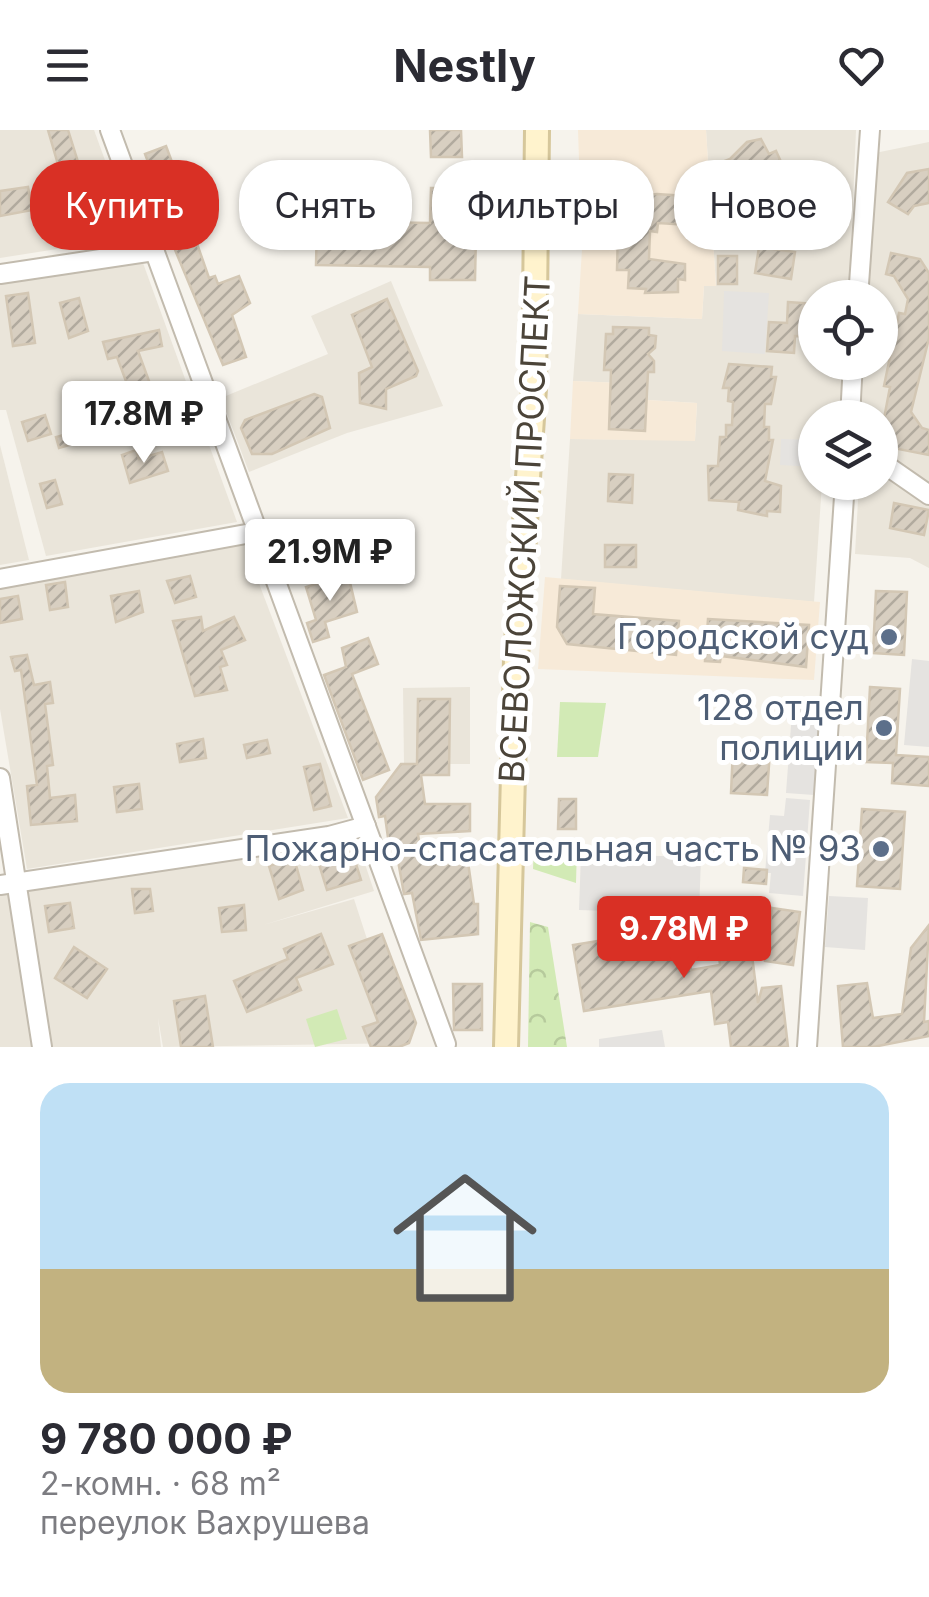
<!DOCTYPE html>
<html lang="ru">
<head>
<meta charset="utf-8">
<style>
  :root { --surface:#fff; --page:#f2f2f3; --text:#2b2b33; --muted:#7c7c81; --accent:#d93025 }
  body { margin:0; font-family:Inter,sans-serif; background:var(--page); color:var(--text); height:100vh; display:flex; flex-direction:column; font-size:38px; white-space:nowrap }
  * { box-sizing:border-box; margin:0 }
  p { font-size:32px; color:var(--muted) }
  .icon { flex:none; width:55px; height:55px; fill:none; stroke:currentColor; stroke-width:2; stroke-linecap:round; stroke-linejoin:round }
  .map { position:relative; height:917px; overflow:hidden }
  .side { display:flex; flex-direction:column; background:var(--surface); flex:1 }
  .side>* { flex:none }
  .banner { position:absolute; left:30px; top:30px; width:870px; height:90px; display:flex; gap:20px }
  .controls { position:absolute; left:798px; top:150px; display:grid; gap:20px }
  .controls a { display:grid; place-items:center; width:100px; height:100px; border-radius:50%; background:var(--surface); box-shadow:0 2px 8px #0004; font-size:50px }
  .price { position:absolute; translate:-50% -85px; padding:0 22px; border-radius:10px; background:#fff; color:#222; font-size:32px; line-height:65px; filter:drop-shadow(0 2px 5px #0008) }
  .price::after { content:''; position:absolute; left:50%; top:60px; width:30px; height:22px; margin-left:-15px; background:inherit; clip-path:polygon(0 0,100% 0,50% 100%) }
  .price.selected { background:var(--accent); color:#fff }
  ul { padding:0; list-style:none }
  li { display:grid; align-content:center; gap:20px; height:530px; padding:0 40px }
  li span { display:grid; place-items:center; height:310px; border-radius:30px; color:#555 }
  li>.icon { margin-inline-start:auto }
  span .icon { width:180px; height:180px; fill:#fffc; stroke-width:1 }
  li b { font-size:42px }
  .chip { padding:0 35px; border-radius:40px; background:var(--surface); box-shadow:0 2px 8px #0004; font-size:35px; line-height:90px }
  .chip.selected { background:var(--accent); color:#fff }
  header { display:flex; justify-content:space-between; align-items:center; height:130px; padding:0 40px; background:var(--surface); font-size:45px; font-weight:700 }
  .map>svg:first-child { display:block }
</style>
</head>
<body>
<header><svg class="icon" aria-label="menu" viewBox="0 0 24 24"><path d="M4 6h16M4 12h16M4 18h16"/></svg>Nestly<svg class="icon" aria-label="heart" viewBox="0 0 24 24"><path d="M12 20l-8-8c-3-5 5-10 8-4 3-6 11-1 8 4z"/></svg></header>
<div class="map">
<svg width="929" height="917" viewBox="0 0 929 917">
  <defs>
    <pattern id="forest-crowns" width="20" height="18" patternUnits="userSpaceOnUse" patternTransform="scale(2.5)"><rect width="20" height="18" fill="#d2eab5"/><path d="M2 6a3 3 0 1 1 6 0M12 15a3 3 0 1 1 6 0" fill="none" stroke="#b6ca9c"/></pattern>
    <pattern id="building-hatch" width="6" height="6" patternUnits="userSpaceOnUse" patternTransform="scale(2.5)"><rect width="6" height="6" fill="#d8cfc1"/><path d="M-1 1l2-2M0 6l6-6M5 7l2-2" fill="none" stroke="#b1aa9e"/></pattern>
  </defs>
  <rect width="100%" height="100%" fill="#f6f3ec"/>
  <!-- residential -->
  <g fill="#eae5da">
    <path d="M0 0H94L133 107 0 128Z"/>
    <path d="M706 0H856L849 167 815 168V232L845 233 842 287 815 288V352L822 353 814 472 561 449 570 309 695 310 697 273 648 270V254L573 251 578 184 702 189 704 156H716Z"/>
    <path d="M929 12V355L880 321V288H861L864 233 880 232V168L867 167 875 23Z"/>
    <path d="M143 133 237 392 46 426 6 280H0V153Z"/>
    <path d="M391 151 443 276 347 303 249 342 221 268 328 224 311 186Z"/>
    <path d="M0 315 29 430 0 435Z"/>
    <path d="M880 341 929 376V438L910 428 855 424 859 353 880 352Z"/>
    <path d="M244 414 348 688 27 739 0 579V458Z"/>
    <path d="M470 557V634H404L403 558Z"/>
    <path d="M356 707 374 761 263 795 354 769 367 809 382 804 416 895 408 913 163 917 158 888 161 917H46L24 761Z"/>
    <path d="M11 763 34 917H0V765Z"/>
  </g>
  <!-- commercial -->
  <g fill="#f7ead8">
    <path d="M578 0H706L716 156H704L702 189 578 184 582 119Z"/>
    <path d="M573 251 648 254V270L697 273 695 311 570 309Z"/>
    <path d="M545 447 820 472 814 550 538 539Z"/>
  </g>
  <!-- forest -->
  <g fill="url(#forest-crowns)">
    <path d="M534 715 577 717 576 753 533 739Z"/>
    <path d="M530 792 548 797 567 917H528Z"/>
  </g>
  <!-- park -->
  <g fill="#d2eab5">
    <path d="M714 92 772 96 771 108 714 103Z"/>
    <path d="M560 572 606 573 598 627H557Z"/>
    <path d="M337 879 347 909 315 917 306 889Z"/>
  </g>
  <!-- parking -->
  <g fill="#e5e3e0">
    <path d="M724 161 769 163 765 224 722 221Z"/>
    <path d="M781 309 815 310V337L780 335Z"/>
    <path d="M912 529 929 531V617L904 615Z"/>
    <path d="M793 569 821 571 814 665 786 663Z"/>
    <path d="M786 668 810 670 803 766 769 763 771 743H765L770 685 784 686Z"/>
    <path d="M581 724 701 727 699 784 579 780Z"/>
    <path d="M829 766 868 768 865 820 825 817Z"/>
    <path d="M662 900 665 917H599V909Z"/>
  </g>
  <!-- building -->
  <g fill="url(#building-hatch)" stroke="#d3c7b4" stroke-width="2.5">
    <path d="M48 0H68L78 32 59 38Z"/>
    <path d="M430 0H461L462 27H431Z"/>
    <path d="M761 9 769 24 776 21 782 34 796 43H810V51L828 53 821 104H797L791 98V75L755 51 731 60 722 47 717 34 730 29 747 12Z"/>
    <path d="M166 16 175 40 154 48 145 24Z"/>
    <path d="M929 39V73L914 76 908 84 888 72 907 43Z"/>
    <path d="M28 57 32 80 0 86V61Z"/>
    <path d="M265 58 268 75 285 71 292 110 273 113 270 96 248 93 244 69Z"/>
    <path d="M431 58H477L475 150H430V137L316 135 317 91 430 93Z"/>
    <path d="M657 64 685 66 684 78H689L688 95 658 93 657 102 650 101 649 129 685 134V150L678 149V162L645 163 646 159 628 158 629 140H617L618 100H630L631 76H640L641 66Z"/>
    <path d="M79 68 86 94 68 98 61 72Z"/>
    <path d="M186 82 209 148 215 146 218 154 239 146 250 173 232 185 246 227 223 235 163 91Z"/>
    <path d="M759 117 795 122 791 149 755 143Z"/>
    <path d="M891 123 920 129 929 143V208L911 282 922 298 929 300V325L893 318 882 299 890 257 884 256 899 183 905 184 908 169 894 146 886 144Z"/>
    <rect x="718" y="126" width="19" height="28"/>
    <path d="M28 163 35 213 13 216 6 166Z"/>
    <path d="M79 168 88 201 69 208 60 173Z"/>
    <path d="M387 169 418 241 416 246 386 259V279L360 273 359 243 372 237 352 185Z"/>
    <path d="M788 172 815 174V207L795 206 794 223 767 221 769 192 787 193Z"/>
    <path d="M613 197 649 198V205L656 206 655 218 648 224 654 231V242H648L645 301 609 299 611 240H604L606 204H613Z"/>
    <path d="M159 200 162 216 138 221 153 262 133 270 117 227 108 229 103 212Z"/>
    <path d="M729 234 772 237 771 247H776L771 274H765L764 297H769V310H773L765 351 781 356 780 382 767 381V386L738 380 739 372 709 370 708 336H718L720 307H726V295H732L733 272 728 271 729 258H723Z"/>
    <path d="M314 264 322 267 330 298 272 324H252L241 298 245 290Z"/>
    <path d="M45 285 51 304 28 311 22 292Z"/>
    <path d="M88 298 91 309 59 318 56 307Z"/>
    <path d="M136 320 139 329 162 322 168 341 130 353 122 325Z"/>
    <path d="M609 344 633 345 632 373 608 371Z"/>
    <path d="M55 350 62 374 47 378 40 354Z"/>
    <path d="M894 373 929 380 924 405 890 398Z"/>
    <rect x="605" y="415" width="31" height="22"/>
    <rect x="356" y="423" width="29" height="18"/>
    <path d="M348 444 357 482 325 492 329 507 313 512 307 493 316 490 306 457Z"/>
    <path d="M190 446 196 467 175 473 167 451Z"/>
    <path d="M65 452 68 477 50 480 46 455Z"/>
    <path d="M560 456 595 458 593 484 679 491 676 525 567 514 557 497Z"/>
    <path d="M139 461 143 482 116 492 111 466Z"/>
    <path d="M876 461 907 462 904 525 873 523Z"/>
    <path d="M18 466 22 489 0 493V469Z"/>
    <path d="M201 487 203 501 234 487 245 510 221 520 227 535 220 537 227 560 195 566 173 491Z"/>
    <path d="M708 489 809 495 806 537 721 526 720 532 705 531Z"/>
    <path d="M368 508 378 534 352 544 389 640 363 650 324 545 346 537 342 518Z"/>
    <path d="M27 525 34 555 50 552 53 573 45 574 53 635 47 636 50 668 75 665 77 691 31 695 27 656 37 655 21 540 15 541 11 527Z"/>
    <path d="M870 557 900 559 896 625 929 627V656L892 653 893 633 866 632Z"/>
    <path d="M418 569H450L449 645H421L425 674H470V701L418 704 422 732 467 725 474 774H478V804L421 810 412 763 404 764 395 714 389 715 385 686 379 687 376 667 401 634H417Z"/>
    <path d="M203 609 206 628 180 632 177 614Z"/>
    <path d="M267 610 270 623 247 628 244 615Z"/>
    <path d="M733 618 770 620 767 665 731 663Z"/>
    <path d="M320 634 331 676 314 680 304 637Z"/>
    <path d="M139 654 142 679 117 682 114 657Z"/>
    <path d="M559 669H576V699H558Z"/>
    <path d="M862 679 905 682 900 759 857 756Z"/>
    <path d="M352 721 361 750 327 760 318 731Z"/>
    <path d="M294 728 303 760 279 769 269 736Z"/>
    <path d="M744 738 767 740 766 754 743 752Z"/>
    <path d="M132 759H150L153 781 135 783Z"/>
    <path d="M70 773 74 798 49 802 45 776Z"/>
    <path d="M244 775 246 800 222 802 219 778Z"/>
    <path d="M772 778 800 782 793 835 765 831Z"/>
    <path d="M748 794 758 873 762 858 781 856 788 917H731L728 892 715 894 711 861 584 881 573 815 684 797 691 840 720 835 716 798Z"/>
    <path d="M929 795 924 892 929 891V906L873 917H843L838 856 867 853 873 888 902 884 911 818Z"/>
    <path d="M321 804 333 834 296 848 301 860 247 882 234 851 288 829 284 819Z"/>
    <path d="M382 804 416 893 409 913 399 917H371L363 897 378 892 349 816Z"/>
    <path d="M74 817 107 839 87 868 55 848Z"/>
    <path d="M453 854H482V900H454Z"/>
    <path d="M205 866 213 917H181L174 871Z"/>
  </g>
  <g fill="none" stroke-linecap="round" stroke-linejoin="round">
    <!-- street casing -->
    <g stroke="#c2bbae" stroke-width="22">
      <g id="street">
        <path d="M110 0 446 914"/>
        <path d="M0 144 154 121"/>
        <path d="M858 168 870 0"/>
        <path d="M850 288 853 232"/>
        <path d="M880 331 929 365"/>
        <path d="M0 449 257 402"/>
        <path d="M0 648 42 917"/>
        <path d="M0 755 329 706 366 696"/>
        <path d="M807 917 845 352"/>
      </g>
    </g>
    <!-- secondary casing -->
    <g stroke="#d6c79b" stroke-width="28">
      <path id="secondary" d="M506 917 516 528 534 258 537 0"/>
    </g>
    <!-- street -->
    <use href="#street" stroke="#fff" stroke-width="18"/>
    <!-- secondary -->
    <use href="#secondary" stroke="#fff3cd" stroke-width="22"/>
  </g>
  <!-- markers -->
  <g fill="#5c6f8a" stroke="#fff" stroke-width="4">
    <circle cx="889" cy="507" r="10"/>
    <circle cx="884" cy="598" r="10"/>
    <circle cx="881" cy="719" r="10"/>
  </g>
  <g text-anchor="middle" stroke-width="10" stroke-linejoin="round" paint-order="stroke">
    <!-- street labels -->
    <g font-size="35" fill="#4b4439" stroke="#fff">
      <text transform="translate(525 399) rotate(-87)" y="12">ВСЕВОЛОЖСКИЙ ПРОСПЕКТ</text>
    </g>
    <!-- service labels -->
    <g font-size="35" fill="#4e5e75" stroke="#fff" text-anchor="end">
      <text x="869" y="519">Городской суд</text>
      <text x="864" y="590">128 отдел<tspan x="864" dy="40">полиции</tspan></text>
      <text x="861" y="731">Пожарно-спасательная часть № 93</text>
    </g>
  </g>
</svg>
<div class="controls">
<a><svg class="icon" aria-label="locate" viewBox="0 0 24 24"><circle cx="12" cy="12" r="6"/><path d="M12 2v4M12 18v4M2 12h4M18 12h4"/></svg></a>
<a><svg class="icon" aria-label="layers" viewBox="0 0 24 24"><path d="M12 4l9 5-9 5-9-5zM3 14l9 5 9-5"/></svg></a>
</div>
<b class="price" style="left:144px;top:336px">17.8M ₽</b>
<b class="price" style="left:330px;top:474px">21.9M ₽</b>
<b class="price selected" style="left:684px;top:851px">9.78M ₽</b>
<div class="banner">
<a class="chip selected">Купить</a>
<a class="chip">Снять</a>
<a class="chip">Фильтры</a>
<a class="chip">Новое</a>
</div>
</div>
<section class="side">
<ul>
<li><span style="background:linear-gradient(#bfe0f5 60%,#c2b280 0)"><svg class="icon" aria-label="home" viewBox="0 0 24 24"><path d="M3 11l9-7 9 7M6 9v11h12V9"/></svg></span><div><b>9 780 000 ₽</b><p>2-комн. · 68 m²</p><p>переулок Вахрушева</p></div></li>
</ul>
</section>
</body>
</html>
